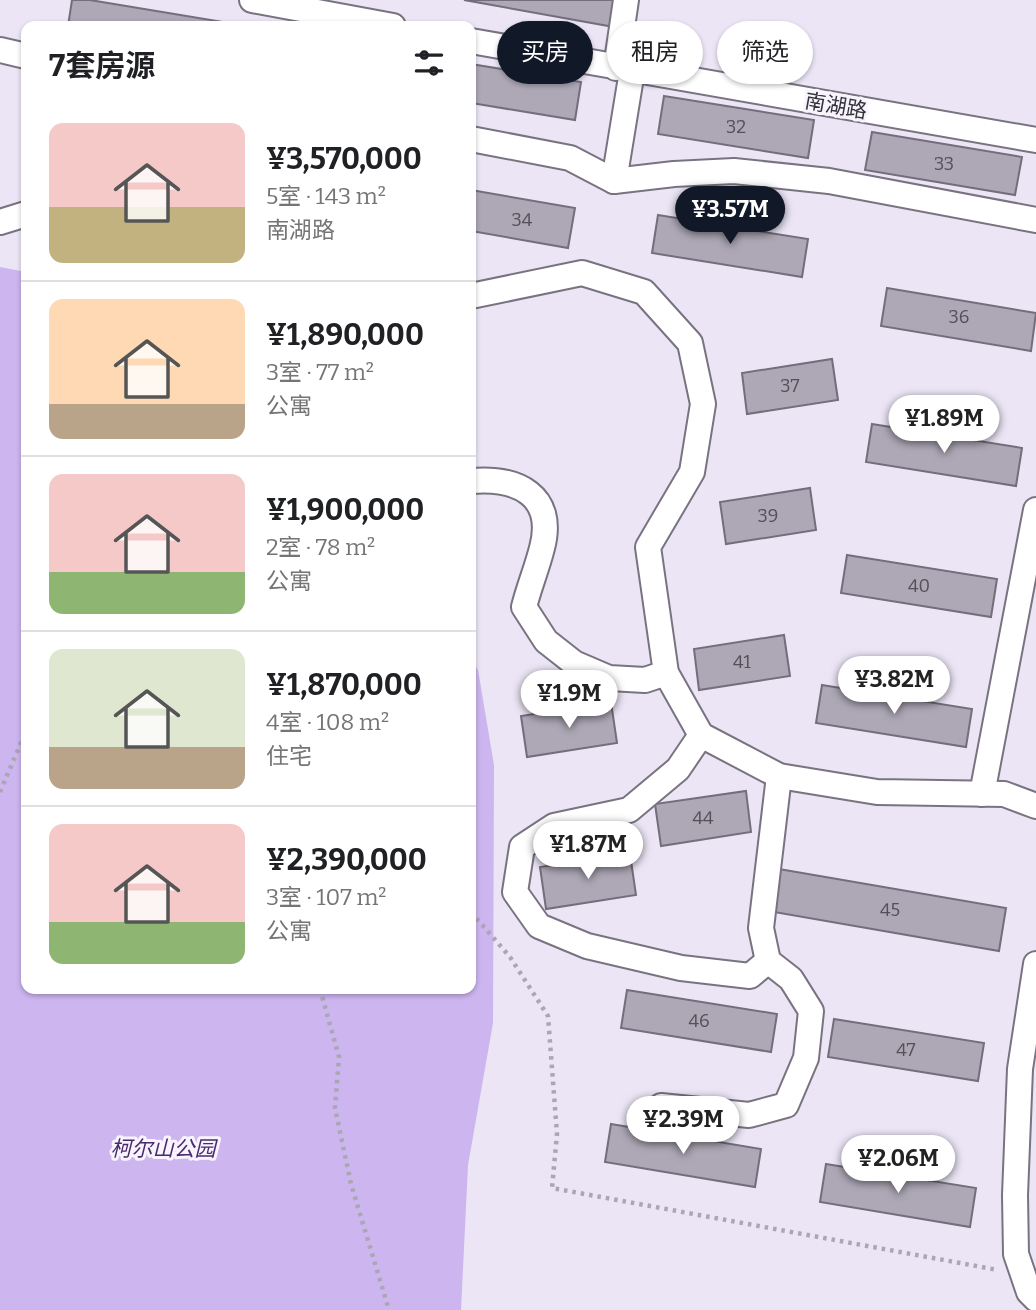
<!DOCTYPE html>
<html lang="zh">
<head>
<meta charset="utf-8">
<style>
  :root { --surface:#fff; --page:#f2f2f2; --text:#202124; --muted:#757577; --line:#e0e0e0; --accent:#111827 }
  body { margin:0; font-family:Bitter,"Noto Sans SC",serif; background:var(--page); color:var(--text); height:100vh; display:flex; flex-direction:column; font-size:26px; white-space:nowrap }
  * { box-sizing:border-box; margin:0 }
  p { font-size:23px; color:var(--muted) }
  .icon { flex:none; width:38px; height:38px; fill:none; stroke:currentColor; stroke-width:2; stroke-linecap:round; stroke-linejoin:round }
  .map { position:relative; flex:1; overflow:hidden }
  .panel { position:absolute; left:21px; top:21px; width:455px; height:973px; display:flex; flex-direction:column; background:var(--surface); border-radius:14px; box-shadow:0 2px 5px #0004 }
  .panel>* { flex:none }
  .banner { position:absolute; left:497px; top:21px; width:434px; height:63px; display:flex; gap:14px }
  .price { position:absolute; translate:-50% -60px; padding:0 16px; border-radius:24px; background:#fff; color:#222; font-size:23px; line-height:46px; filter:drop-shadow(0 2px 4px #0008) }
  .price::after { content:''; position:absolute; left:50%; top:42px; width:21px; height:16px; margin-left:-10px; background:inherit; clip-path:polygon(0 0,100% 0,50% 100%) }
  .price.selected { background:var(--accent); color:#fff }
  ul { padding:0; list-style:none }
  li { display:flex; align-items:center; gap:21px; height:175px; padding:0 28px }
  li+li { border-top:2px solid var(--line) }
  li span { display:grid; place-items:center; flex:none; width:196px; height:140px; border-radius:14px; color:#555 }
  li>.icon { margin-inline-start:auto }
  span .icon { width:84px; height:84px; fill:#fffc; stroke-width:1 }
  li b { font-size:30px }
  h2 { display:flex; justify-content:space-between; align-items:center; height:84px; padding:0 28px; font-size:30px }
  .pill { padding:0 24px; border-radius:32px; background:var(--surface); box-shadow:0 2px 5px #0004; font-size:24px; line-height:63px }
  .pill.selected { background:var(--accent); color:#fff }
  .map>svg:first-child { display:block }
</style>
</head>
<body>
<div class="map">
<svg width="1036" height="1310" viewBox="0 0 1036 1310">
  <rect width="100%" height="100%" fill="#ebe5f5"/>
  <!-- green -->
  <path fill="#cdb5f0" d="M0 267 26 272V989H471V658L478 670 494 765 493 1023 468 1165 461 1310H0Z"/>
  <!-- building -->
  <g fill="#ada7b6" stroke="#736e7c" stroke-width="2">
    <path d="M72 0H90L223 22 222 26H68Z"/>
    <path d="M464 0H618L614 27Z"/>
    <path d="M471 64 581 82 575 120 471 103Z"/>
    <path d="M664 96 814 120 808 158 658 134Z"/>
    <path d="M872 132 1022 157 1015 195 865 170Z"/>
    <path d="M471 190 575 208 568 248 471 231Z"/>
    <path d="M658 215 808 239 802 277 652 253Z"/>
    <path d="M887 288 1036 313 1031 351 881 326Z"/>
    <path d="M832 359 838 400 747 414 742 373Z"/>
    <path d="M872 424 1022 448 1016 486 866 462Z"/>
    <path d="M810 488 816 530 726 544 720 502Z"/>
    <path d="M847 555 997 579 991 617 841 593Z"/>
    <path d="M784 635 790 676 699 690 694 649Z"/>
    <path d="M822 685 972 709 966 747 816 723Z"/>
    <path d="M611 702 617 743 527 757 521 716Z"/>
    <path d="M746 791 751 832 661 846 655 804Z"/>
    <path d="M630 854 636 895 546 909 540 867Z"/>
    <path d="M779 869 1006 908 999 951 774 912Z"/>
    <path d="M627 990 777 1014 771 1052 621 1028Z"/>
    <path d="M834 1019 984 1043 978 1081 828 1057Z"/>
    <path d="M611 1124 761 1149 755 1187 605 1162Z"/>
    <path d="M826 1164 976 1188 970 1227 820 1202Z"/>
  </g>
  <g fill="none" stroke-linecap="round" stroke-linejoin="round">
    <!-- minor casing -->
    <g stroke="#797381" stroke-width="28">
      <g id="minor">
        <path d="M252 0 393 26"/>
        <path d="M471 41 1036 140"/>
        <path d="M0 50 26 56"/>
        <path d="M616 68 626 0"/>
        <path d="M471 139 570 158 614 181 674 174 734 171 829 181 1036 220"/>
        <path d="M614 181 632 71"/>
        <path d="M0 222 26 214"/>
        <path d="M471 296 582 273 644 292 690 343 703 404 692 472 648 547 666 673 701 735 779 776 877 792 1004 794 1036 806"/>
        <path d="M471 481C517 477 556 495 542 548 537 568 529 587 524 607L546 641 574 663 609 678 645 680 666 673"/>
        <path d="M701 735 678 769 629 810 554 826 522 847 515 892 539 926 587 946 681 968 750 976 768 961"/>
        <path d="M982 794 1036 510"/>
        <path d="M1036 964 1020 1069 1015 1195 1016 1254 1029 1292 1036 1299"/>
        <path d="M661 1106 749 1115 786 1105 806 1058 811 1011 791 979 768 961 761 928 779 776"/>
      </g>
    </g>
    <!-- path -->
    <g stroke="#aaa6b2" stroke-width="4.5" stroke-dasharray="3.5 5" stroke-linecap="butt">
      <path d="M0 792 26 731"/>
      <path d="M471 912 510 957 548 1016 557 1134 552 1188 998 1270"/>
      <path d="M320 989 339 1057 335 1108 351 1184 389 1310"/>
    </g>
    <!-- minor -->
    <use href="#minor" stroke="#fff" stroke-width="24"/>
  </g>
  <g text-anchor="middle" stroke-width="6" stroke-linejoin="round" paint-order="stroke">
    <!-- number labels -->
    <g font-size="18" fill="#535058">
      <text x="736" y="133">32</text>
      <text x="944" y="170">33</text>
      <text x="522" y="226">34</text>
      <text x="959" y="323">36</text>
      <text x="790" y="392">37</text>
      <text x="768" y="522">39</text>
      <text x="919" y="592">40</text>
      <text x="742" y="668">41</text>
      <text x="703" y="824">44</text>
      <text x="890" y="916">45</text>
      <text x="699" y="1027">46</text>
      <text x="906" y="1056">47</text>
    </g>
    <!-- street labels -->
    <g font-size="21" fill="#353339" stroke="#f7f4fd">
      <text transform="translate(836 106) rotate(10)" y="7">南湖路</text>
    </g>
    <!-- park labels -->
    <g font-size="21" font-style="italic" fill="#4a296e" stroke="#f7f4fd">
      <text x="163" y="1156">柯尔山公园</text>
    </g>
  </g>
</svg>
<b class="price selected" style="left:730px;top:246px">¥3.57M</b>
<b class="price" style="left:944px;top:455px">¥1.89M</b>
<b class="price" style="left:894px;top:716px">¥3.82M</b>
<b class="price" style="left:569px;top:730px">¥1.9M</b>
<b class="price" style="left:588px;top:881px">¥1.87M</b>
<b class="price" style="left:683px;top:1156px">¥2.39M</b>
<b class="price" style="left:898px;top:1195px">¥2.06M</b>
<div class="banner">
<a class="pill selected">买房</a>
<a class="pill">租房</a>
<a class="pill">筛选</a>
</div>
<section class="panel">
<h2>7套房源<svg class="icon" aria-label="filters" viewBox="0 0 24 24"><path d="M4 7h16M4 17h16"/><circle cx="9" cy="7" r="2"/><circle cx="15" cy="17" r="2"/></svg></h2>
<ul>
<li><span style="background:linear-gradient(#f6c9c9 60%,#c2b280 0)"><svg class="icon" aria-label="home" viewBox="0 0 24 24"><path d="M3 11l9-7 9 7M6 9v11h12V9"/></svg></span><div><b>¥3,570,000</b><p>5室 · 143 m²</p><p>南湖路</p></div></li>
<li><span style="background:linear-gradient(#ffd9b3 75%,#b9a48a 0)"><svg class="icon" aria-label="home" viewBox="0 0 24 24"><path d="M3 11l9-7 9 7M6 9v11h12V9"/></svg></span><div><b>¥1,890,000</b><p>3室 · 77 m²</p><p>公寓</p></div></li>
<li><span style="background:linear-gradient(#f6c9c9 70%,#8fb573 0)"><svg class="icon" aria-label="home" viewBox="0 0 24 24"><path d="M3 11l9-7 9 7M6 9v11h12V9"/></svg></span><div><b>¥1,900,000</b><p>2室 · 78 m²</p><p>公寓</p></div></li>
<li><span style="background:linear-gradient(#dfe7d0 70%,#b9a48a 0)"><svg class="icon" aria-label="home" viewBox="0 0 24 24"><path d="M3 11l9-7 9 7M6 9v11h12V9"/></svg></span><div><b>¥1,870,000</b><p>4室 · 108 m²</p><p>住宅</p></div></li>
<li><span style="background:linear-gradient(#f6c9c9 70%,#8fb573 0)"><svg class="icon" aria-label="home" viewBox="0 0 24 24"><path d="M3 11l9-7 9 7M6 9v11h12V9"/></svg></span><div><b>¥2,390,000</b><p>3室 · 107 m²</p><p>公寓</p></div></li>
</ul>
</section>
</div>
</body>
</html>
